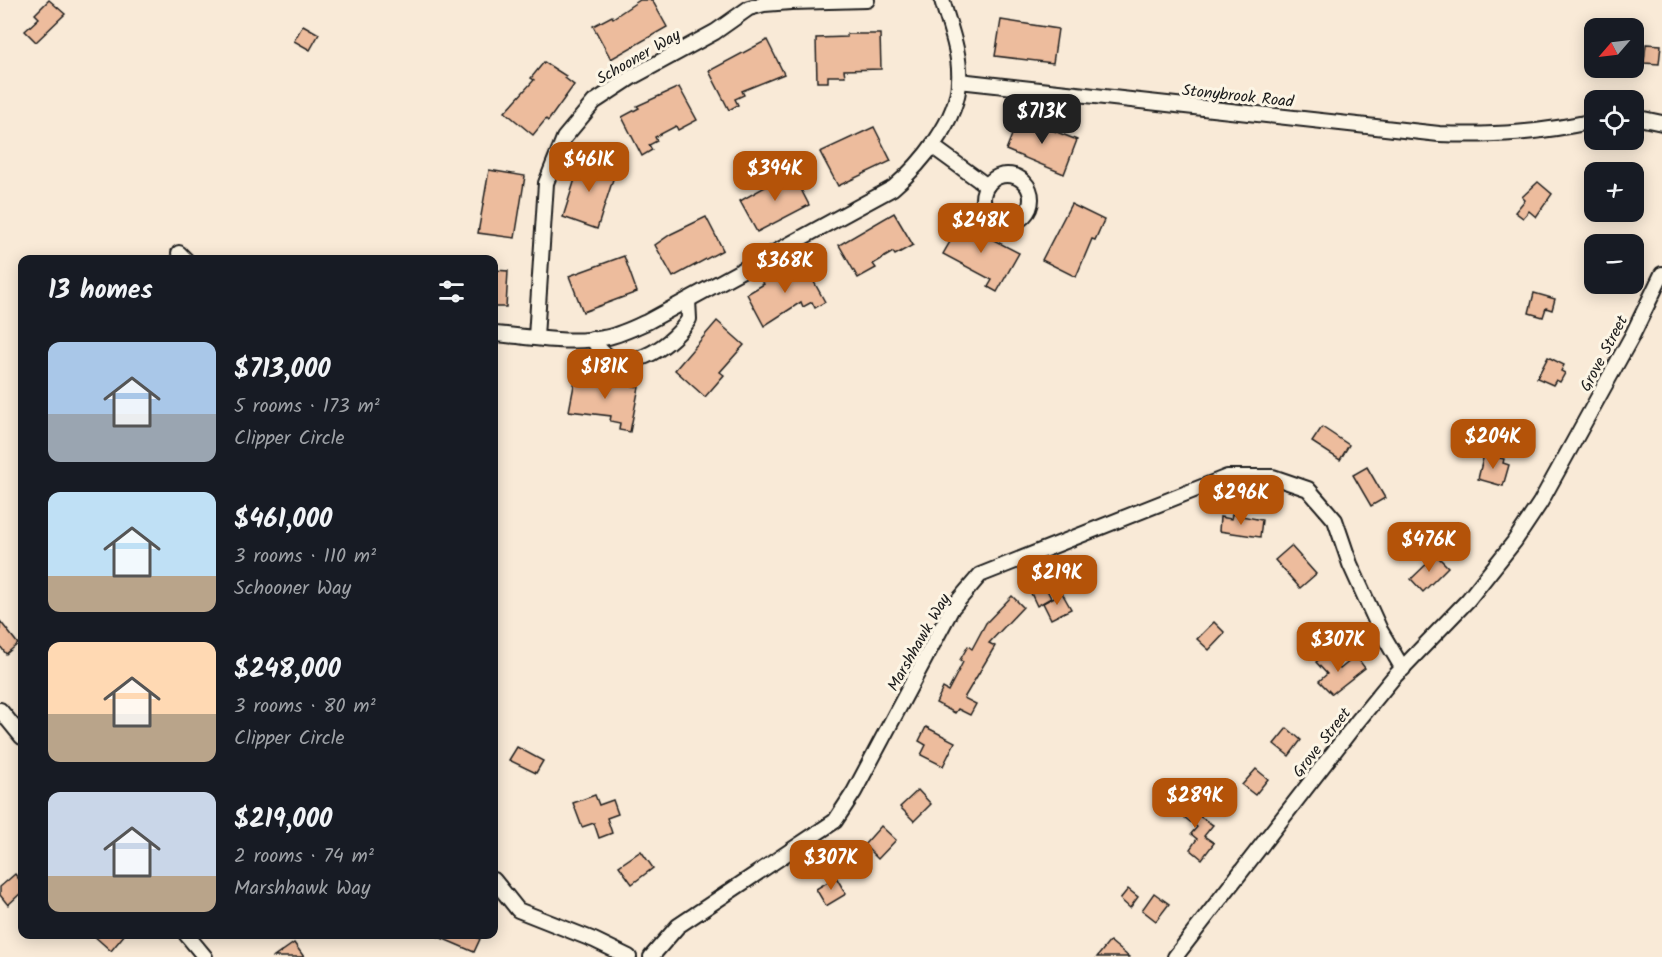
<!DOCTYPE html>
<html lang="en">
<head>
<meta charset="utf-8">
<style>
  :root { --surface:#171b24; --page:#242831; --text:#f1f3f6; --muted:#9ea1a6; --accent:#b45309 }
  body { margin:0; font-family:Kalam,sans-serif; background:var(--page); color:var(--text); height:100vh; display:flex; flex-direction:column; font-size:22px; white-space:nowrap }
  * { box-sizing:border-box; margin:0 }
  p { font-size:20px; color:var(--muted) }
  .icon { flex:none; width:33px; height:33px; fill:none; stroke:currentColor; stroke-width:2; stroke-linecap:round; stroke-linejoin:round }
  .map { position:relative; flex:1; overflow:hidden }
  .sheet { position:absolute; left:18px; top:255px; width:480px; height:684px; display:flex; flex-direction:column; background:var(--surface); border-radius:12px; box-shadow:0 3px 15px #0003 }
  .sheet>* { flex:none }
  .needle { width:39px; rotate:242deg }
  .tools { position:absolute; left:1584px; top:18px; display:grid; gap:12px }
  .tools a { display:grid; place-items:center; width:60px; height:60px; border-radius:12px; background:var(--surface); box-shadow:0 3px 15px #0003; font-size:30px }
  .price { position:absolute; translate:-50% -51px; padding:0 14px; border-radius:12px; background:var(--accent); color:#fff; font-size:20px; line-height:39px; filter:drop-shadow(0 2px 3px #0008) }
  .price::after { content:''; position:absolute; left:50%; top:36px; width:18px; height:14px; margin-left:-9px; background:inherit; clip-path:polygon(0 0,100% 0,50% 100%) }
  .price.active { background:#222; color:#fff }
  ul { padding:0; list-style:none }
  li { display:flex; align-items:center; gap:18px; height:150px; padding:0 30px }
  li span { display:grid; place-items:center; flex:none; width:168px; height:120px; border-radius:12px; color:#555 }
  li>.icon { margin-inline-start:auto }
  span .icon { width:72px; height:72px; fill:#fffc; stroke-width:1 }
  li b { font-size:26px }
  h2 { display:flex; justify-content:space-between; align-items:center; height:72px; padding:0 30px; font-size:26px }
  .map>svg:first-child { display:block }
</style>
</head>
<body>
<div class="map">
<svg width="1662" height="957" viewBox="0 0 1662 957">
  <rect width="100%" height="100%" fill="#f9ead7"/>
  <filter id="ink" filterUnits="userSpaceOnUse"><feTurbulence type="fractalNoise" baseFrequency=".0167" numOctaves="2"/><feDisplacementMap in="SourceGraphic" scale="12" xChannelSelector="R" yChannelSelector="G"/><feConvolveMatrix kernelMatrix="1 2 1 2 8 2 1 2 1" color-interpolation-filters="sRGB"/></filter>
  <g filter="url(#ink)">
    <!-- building -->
    <g fill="#edbc9d" stroke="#1c1c1c" stroke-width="1.5">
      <path d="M49 0 65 14 36 42 25 31 39 18 35 14Z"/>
      <path d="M640 0H652L667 27 611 59 593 26 612 16 613 18Z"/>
      <path d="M1001 20 1058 29 1053 63 995 56Z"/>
      <path d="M303 25 319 34 310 50 294 41Z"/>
      <path d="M847 34H880L881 69 844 70 845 76H828V82H817L816 38 847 37Z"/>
      <path d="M767 40 784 74 742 91 744 95 735 99 738 105 729 110 709 71Z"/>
      <path d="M1646 44 1661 45 1659 64 1644 63Z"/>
      <path d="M544 62 566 76 565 78 574 85 548 121 546 119 533 135 505 112 534 80 531 78Z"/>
      <path d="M679 87 697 120 678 130 676 126 655 137 657 141 649 145 652 150 642 156 622 117 639 108 637 106Z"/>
      <path d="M1019 117 1077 140 1064 174 1006 150Z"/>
      <path d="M874 127 891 161 838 186 820 152Z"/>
      <path d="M582 157 616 170 597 229 563 217Z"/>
      <path d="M489 170 525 176 515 238 478 233Z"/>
      <path d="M792 172 809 205 757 232 740 201Z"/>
      <path d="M1538 182 1552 194 1536 217 1529 211 1523 218 1515 212 1525 200 1522 197Z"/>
      <path d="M1071 204 1104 220 1095 240 1092 239 1076 277 1042 260Z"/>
      <path d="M894 213 913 245 895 255 893 252 873 264 876 268 858 278 839 245Z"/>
      <path d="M706 217 723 250 673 277 655 245 671 234Z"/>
      <path d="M962 221 981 231 980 233 1019 253 997 292 988 287 992 280 943 254Z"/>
      <path d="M624 256 637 292 583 312 569 276Z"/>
      <path d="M803 262 825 302 815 308 812 302 803 307 801 302 764 326 747 294 764 284 762 282Z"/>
      <path d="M494 270 508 271 506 307H494Z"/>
      <path d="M1534 293 1555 299 1552 310 1546 308 1543 317 1529 313Z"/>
      <path d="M717 321 744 345 720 372 724 375 705 397 675 370Z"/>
      <path d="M1548 357 1564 365 1561 371 1565 373 1560 382 1556 380 1553 385 1537 378Z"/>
      <path d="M576 375 639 387 630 432 619 430 620 423 610 421 611 416 569 411Z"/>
      <path d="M1322 427 1349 445 1340 460 1312 442Z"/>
      <path d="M1467 427 1487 428 1486 442H1466Z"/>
      <path d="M1484 454 1504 459 1503 463 1509 465 1503 486 1478 479Z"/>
      <path d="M1367 467 1385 498 1371 506 1353 475Z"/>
      <path d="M1232 514 1262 520 1260 537 1219 531 1220 517 1231 519Z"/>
      <path d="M1291 546 1316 574 1300 588 1275 560Z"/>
      <path d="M1436 555 1448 567 1423 592 1411 579Z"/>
      <path d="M1044 584 1051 598 1037 606 1030 591Z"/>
      <path d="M1062 593 1071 609 1051 619 1043 603Z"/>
      <path d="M1012 596 1023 607 989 643 995 646 964 698 976 704 970 715 958 709 955 713 936 703 943 688 948 691 963 662 960 660 968 646 972 649 986 623Z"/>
      <path d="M0 621 18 644 6 654 0 646Z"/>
      <path d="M1214 622 1225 633 1209 650 1197 639Z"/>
      <path d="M1326 654 1340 669 1356 656 1365 668 1332 694 1319 681 1327 674 1316 662Z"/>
      <path d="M926 727 955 742 943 766 921 755 926 745 919 741Z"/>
      <path d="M1287 728 1301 740 1289 756 1274 744Z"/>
      <path d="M517 747 543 761 536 773 509 760Z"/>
      <path d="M1256 769 1268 779 1255 795 1242 785Z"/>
      <path d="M918 790 931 804 914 821 900 807Z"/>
      <path d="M595 795 599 805 613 800 618 814 607 818 612 833 599 838 594 823 582 827 573 803Z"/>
      <path d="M1172 798 1213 825 1204 836 1214 843 1202 859 1190 849 1197 839 1191 834 1197 827 1168 805Z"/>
      <path d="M881 826 896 840 878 859 864 845Z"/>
      <path d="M641 851 653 868 632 884 619 866Z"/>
      <path d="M15 874 22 883V892L8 905 0 895V887Z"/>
      <path d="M836 877 846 894 826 906 816 889Z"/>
      <path d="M1128 889 1138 897 1130 908 1120 899Z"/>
      <path d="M1154 893 1169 904 1156 921 1142 910Z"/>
      <path d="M92 934H125L111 951Z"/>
      <path d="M432 934H470L480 939 474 952Z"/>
      <path d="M1110 941 1129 957H1097Z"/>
      <path d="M294 943 304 957H274Z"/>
    </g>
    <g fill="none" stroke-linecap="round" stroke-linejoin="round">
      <!-- minor casing -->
      <g stroke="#1c1c1c" stroke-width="18">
        <g id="minor">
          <path d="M959 81 1439 134C1495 136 1540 133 1594 121"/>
          <path d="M1634 117 1662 123"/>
          <path d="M932 146 987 186"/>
          <circle cx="1007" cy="199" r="24"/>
          <path d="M179 253 186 260"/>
          <path d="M494 334C528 336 568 345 603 338 618 336 633 328 647 322L893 188C921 164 958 120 959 81 961 54 949 25 942 0"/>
          <path d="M536 337 546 183 564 138 594 102 632 77 715 32 749 8 764 4 791 2 867 0"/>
          <path d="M592 339C596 344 600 351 605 354 632 375 675 342 689 319L688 300"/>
          <path d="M0 710 22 737"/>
          <path d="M494 880 518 910 594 940 629 957"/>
          <path d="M186 934 205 957"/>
          <path d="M651 957 678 926 835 821 854 792 952 608 980 575 1227 477H1273L1308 489 1335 520 1350 564 1380 630 1403 669"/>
          <path d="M1175 957 1357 722 1393 678 1468 600 1514 542 1540 503 1632 336 1662 274"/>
        </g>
      </g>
      <!-- minor -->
      <use href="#minor" stroke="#fcf5e5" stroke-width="14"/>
    </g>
  </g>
  <g text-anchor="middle" stroke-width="6" stroke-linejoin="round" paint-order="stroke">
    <!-- street labels -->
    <g font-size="16" fill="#1c1c1c" stroke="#fcf5e5">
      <text transform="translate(638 56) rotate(-30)" y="6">Schooner Way</text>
      <text transform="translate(1238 95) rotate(6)" y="6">Stonybrook Road</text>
      <text transform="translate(1603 353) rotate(-62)" y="6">Grove Street</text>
      <text transform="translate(918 642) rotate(-60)" y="6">Marshhawk Way</text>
      <text transform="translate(1321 742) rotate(-52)" y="6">Grove Street</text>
    </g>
  </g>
</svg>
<div class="tools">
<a><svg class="needle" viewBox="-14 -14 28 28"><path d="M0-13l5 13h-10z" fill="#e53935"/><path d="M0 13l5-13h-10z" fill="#9ea1a6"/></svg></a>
<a><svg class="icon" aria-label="locate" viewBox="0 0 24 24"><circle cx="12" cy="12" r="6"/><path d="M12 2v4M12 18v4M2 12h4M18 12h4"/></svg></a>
<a>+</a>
<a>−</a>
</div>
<b class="price active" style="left:1042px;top:145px">$713K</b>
<b class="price" style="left:589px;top:193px">$461K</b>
<b class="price" style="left:775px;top:202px">$394K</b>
<b class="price" style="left:981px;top:254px">$248K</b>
<b class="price" style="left:785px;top:294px">$368K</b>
<b class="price" style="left:605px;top:400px">$181K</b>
<b class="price" style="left:1493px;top:470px">$204K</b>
<b class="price" style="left:1241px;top:526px">$296K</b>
<b class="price" style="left:1429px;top:573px">$476K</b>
<b class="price" style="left:1057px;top:606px">$219K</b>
<b class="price" style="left:1338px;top:673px">$307K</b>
<b class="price" style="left:1195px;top:829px">$289K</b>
<b class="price" style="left:831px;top:891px">$307K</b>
<section class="sheet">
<h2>13 homes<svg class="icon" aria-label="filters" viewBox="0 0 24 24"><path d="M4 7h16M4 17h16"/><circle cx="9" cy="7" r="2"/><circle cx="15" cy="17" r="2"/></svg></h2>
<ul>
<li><span style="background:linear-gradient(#a9c7e8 60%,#9aa5b1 0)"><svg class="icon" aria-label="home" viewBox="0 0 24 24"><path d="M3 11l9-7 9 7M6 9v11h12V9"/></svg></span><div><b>$713,000</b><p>5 rooms · 173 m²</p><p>Clipper Circle</p></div></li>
<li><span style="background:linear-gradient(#bfe0f5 70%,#b9a48a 0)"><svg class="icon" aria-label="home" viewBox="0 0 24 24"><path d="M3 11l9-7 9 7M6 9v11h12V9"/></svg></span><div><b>$461,000</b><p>3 rooms · 110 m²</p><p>Schooner Way</p></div></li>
<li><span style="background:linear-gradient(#ffd9b3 60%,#b9a48a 0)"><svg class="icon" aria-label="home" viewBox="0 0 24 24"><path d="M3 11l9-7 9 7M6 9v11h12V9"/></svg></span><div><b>$248,000</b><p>3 rooms · 80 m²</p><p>Clipper Circle</p></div></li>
<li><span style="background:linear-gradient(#c9d6e8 70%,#b9a48a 0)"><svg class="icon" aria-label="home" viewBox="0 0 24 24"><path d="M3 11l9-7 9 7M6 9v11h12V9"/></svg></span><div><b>$219,000</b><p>2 rooms · 74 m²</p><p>Marshhawk Way</p></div></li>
</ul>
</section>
</div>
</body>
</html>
